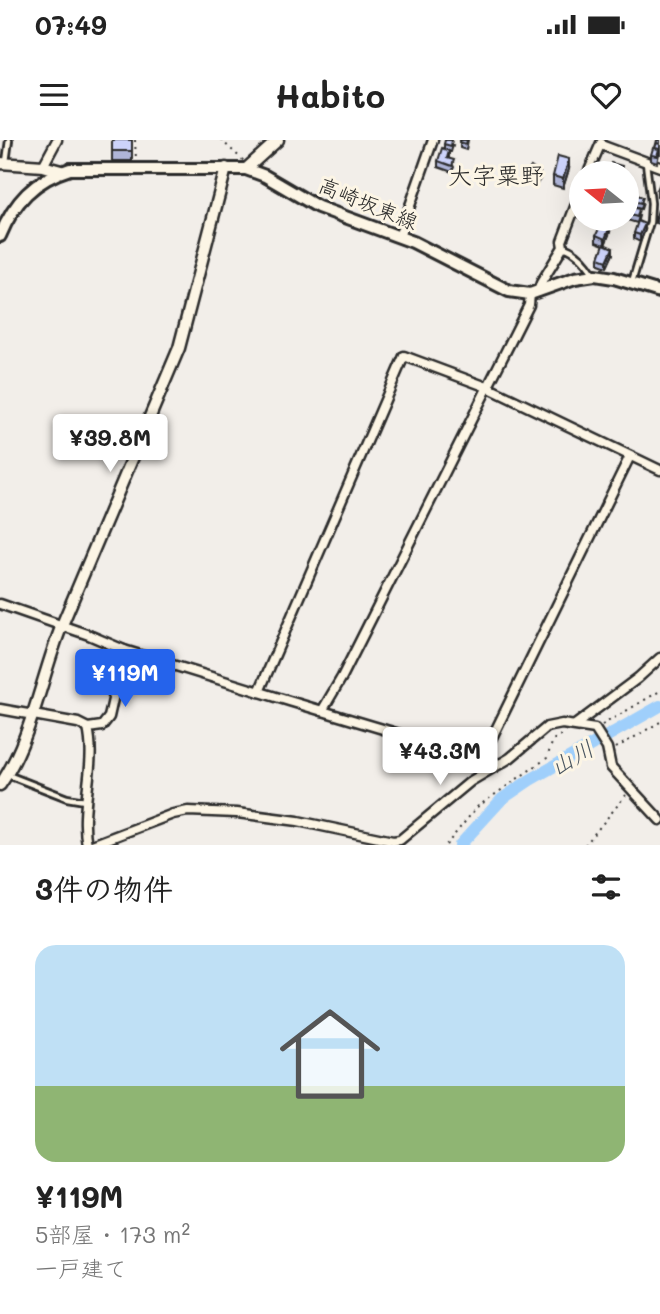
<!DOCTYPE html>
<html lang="ja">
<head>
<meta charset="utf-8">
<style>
  :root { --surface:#fff; --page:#f2f2f2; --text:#222; --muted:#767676; --accent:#2563eb }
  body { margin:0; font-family:Mali,"Klee One",sans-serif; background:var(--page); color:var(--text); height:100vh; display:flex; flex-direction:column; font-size:26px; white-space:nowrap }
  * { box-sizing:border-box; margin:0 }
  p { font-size:23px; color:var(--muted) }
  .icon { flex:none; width:38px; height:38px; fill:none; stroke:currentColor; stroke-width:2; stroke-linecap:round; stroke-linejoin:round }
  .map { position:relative; height:705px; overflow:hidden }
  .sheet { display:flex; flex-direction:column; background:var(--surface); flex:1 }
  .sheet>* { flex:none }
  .needle { width:46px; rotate:288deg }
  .tools { position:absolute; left:569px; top:21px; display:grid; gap:14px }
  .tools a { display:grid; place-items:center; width:70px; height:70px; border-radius:50%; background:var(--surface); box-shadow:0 7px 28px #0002; font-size:35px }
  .price { position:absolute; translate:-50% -60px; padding:0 16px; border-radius:7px; background:#fff; color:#222; font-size:23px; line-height:46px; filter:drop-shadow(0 2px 4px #0008) }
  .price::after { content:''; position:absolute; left:50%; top:42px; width:21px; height:16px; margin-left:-10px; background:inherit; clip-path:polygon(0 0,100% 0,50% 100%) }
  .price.active { background:var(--accent); color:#fff }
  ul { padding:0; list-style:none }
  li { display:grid; align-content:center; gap:14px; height:371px; padding:0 35px }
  li span { display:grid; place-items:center; height:217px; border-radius:21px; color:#555 }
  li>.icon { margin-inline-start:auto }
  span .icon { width:126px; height:126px; fill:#fffc; stroke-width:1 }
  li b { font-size:30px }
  h2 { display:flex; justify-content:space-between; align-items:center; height:84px; padding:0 35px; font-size:30px }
  .status { display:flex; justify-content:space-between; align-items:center; height:49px; padding:0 35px; background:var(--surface); direction:ltr }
  .status svg { height:19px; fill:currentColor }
  header { display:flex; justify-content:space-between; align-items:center; height:91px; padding:0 35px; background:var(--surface); font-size:32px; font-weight:700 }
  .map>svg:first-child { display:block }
</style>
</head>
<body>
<div class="status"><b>07:49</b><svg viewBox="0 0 49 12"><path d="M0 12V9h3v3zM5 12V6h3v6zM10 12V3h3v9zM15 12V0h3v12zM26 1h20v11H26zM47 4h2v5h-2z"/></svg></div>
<header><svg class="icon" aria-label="menu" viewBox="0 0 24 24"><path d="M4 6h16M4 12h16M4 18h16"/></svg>Habito<svg class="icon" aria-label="heart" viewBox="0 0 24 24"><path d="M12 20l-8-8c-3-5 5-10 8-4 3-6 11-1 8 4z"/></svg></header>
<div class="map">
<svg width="660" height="705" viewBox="0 0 660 705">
  <rect width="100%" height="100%" fill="#f2eee9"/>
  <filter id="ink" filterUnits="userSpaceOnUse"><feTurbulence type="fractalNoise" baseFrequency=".0143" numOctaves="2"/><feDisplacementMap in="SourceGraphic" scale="14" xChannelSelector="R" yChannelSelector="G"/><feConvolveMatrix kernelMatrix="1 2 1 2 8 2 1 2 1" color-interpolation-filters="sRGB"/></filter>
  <g filter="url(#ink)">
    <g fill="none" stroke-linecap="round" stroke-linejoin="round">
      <!-- river -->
      <path stroke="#9fcffb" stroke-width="12" d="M460 705 502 659 530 640 660 566"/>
      <!-- service casing -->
      <g stroke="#2b2b2b" stroke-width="10">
        <g id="service">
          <path d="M6 22 9 0"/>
          <path d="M564 107C576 111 586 122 593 133"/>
          <path d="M632 142 650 82 651 63 646 23"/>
          <path d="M8 635 67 658 85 661"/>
        </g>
      </g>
      <!-- minor casing -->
      <g stroke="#2b2b2b" stroke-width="13">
        <g id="minor">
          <path d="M601 5 660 27"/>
          <path d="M43 26 57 0"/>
          <path d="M588 33 601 3"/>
          <path d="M399 97 433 0"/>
          <path d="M538 152 541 143 563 107 562 101 581 51"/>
          <path d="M0 464 89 495 124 510 289 561 500 624"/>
          <path d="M259 552 404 216 487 247 660 330"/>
          <path d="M0 569 78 583 88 588 102 586 109 577 124 510"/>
          <path d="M322 571 342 537 529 165 530 154"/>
          <path d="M575 585 638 538 660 518"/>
          <path d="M482 618 630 316"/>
          <path d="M87 705C79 667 97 626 88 588"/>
          <path d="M92 705 173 674 188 671 237 673 298 681 393 701 400 700 471 641 510 618 547 587 562 584 595 589 607 608 611 627 660 680"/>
        </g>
      </g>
      <!-- tertiary casing -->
      <g stroke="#2b2b2b" stroke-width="15">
        <g id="tertiary">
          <path d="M0 23 43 26 61 31"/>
          <path d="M246 29 278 0"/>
          <path d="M0 645C32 599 41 537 62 485L179 208 226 28"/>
        </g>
      </g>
      <!-- secondary casing -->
      <g stroke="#2b2b2b" stroke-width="16">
        <path id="secondary" d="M0 96C14 62 34 40 70 29H246L265 36 318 67 413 102 509 151 530 154 575 138 595 135 614 138 660 152"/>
      </g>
      <!-- path -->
      <g stroke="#2b2b2b" stroke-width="2" stroke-dasharray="2 5" stroke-linecap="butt">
        <path d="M135 0 136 20"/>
        <path d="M221 0 244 21"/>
        <path d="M602 585 660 551"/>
        <path d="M616 608 660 582"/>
        <path d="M446 705 477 667 547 618 553 600 564 593"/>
        <path d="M585 705 626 655"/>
      </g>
      <!-- service -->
      <use href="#service" stroke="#fcf5e5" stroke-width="4.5"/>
      <!-- minor -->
      <use href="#minor" stroke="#fcf5e5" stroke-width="8"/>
      <!-- tertiary -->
      <use href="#tertiary" stroke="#fcf5e5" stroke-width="10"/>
      <!-- secondary -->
      <use href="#secondary" stroke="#fcf5e5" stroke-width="10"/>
    </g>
    <!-- wall -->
    <g fill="#afb5d8" stroke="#2b2b2b" stroke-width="2">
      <rect x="112" y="0" width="20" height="21"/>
      <path d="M468 0 466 10 460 8V2Z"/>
      <path d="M657 0H660V14H659L657 23 651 21V15L655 8Z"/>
      <path d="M444 4 453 5 451 12H449V18L454 27 452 32 438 27V21L444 9Z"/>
      <path d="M569 29 563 48 553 45V36Z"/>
      <path d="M527 33 540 39 536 45 527 39Z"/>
      <path d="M660 43V58L657 57V50Z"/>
      <path d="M626 54 643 63 641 69 626 65Z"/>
      <path d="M660 70V84L656 83V77Z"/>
      <path d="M627 74 639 76 637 83 627 80Z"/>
      <path d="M609 79H621L618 86 609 83Z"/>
      <path d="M645 90 640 102 634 99V93Z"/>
      <path d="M610 92 605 105 613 114 607 127 599 124V118L604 105 596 102V95Z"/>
    </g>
    <!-- shaded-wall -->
    <g fill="#8f94b0" stroke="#2b2b2b" stroke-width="2">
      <path d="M569 19V29L563 48V39Z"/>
      <path d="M540 33V39L536 45V39Z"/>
      <path d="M645 84V90L640 102V95Z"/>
      <path d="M610 86V92L605 105V99Z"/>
      <path d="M613 108V114L607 127V121Z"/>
    </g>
    <!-- building -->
    <g fill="#ccd3fb" stroke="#2b2b2b" stroke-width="2">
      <rect x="112" y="0" width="20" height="11"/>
      <path d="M445 0H452L451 6 444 4Z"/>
      <path d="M460 0H467L466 4 460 2Z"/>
      <path d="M657 3 660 4V11H659V9L655 8Z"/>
      <path d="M442 8 449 11 447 18 454 20 452 26 438 21Z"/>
      <path d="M653 8 659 9 657 16 651 15Z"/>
      <path d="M558 16 569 19 563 39 553 36Z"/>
      <path d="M596 23 602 25 601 32 594 30Z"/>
      <path d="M611 23 622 26 620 33H608Z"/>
      <path d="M531 27 540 33 536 39 527 33Z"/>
      <path d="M629 52 643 57 641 63 626 59V54H629Z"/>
      <path d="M629 67 639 69 637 77 627 74Z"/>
      <path d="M658 70H660V78L656 77Z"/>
      <path d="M638 81 645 84 640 95 634 93Z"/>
      <path d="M602 82 610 86 605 99 596 95Z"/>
      <path d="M604 104 613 108 607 121 599 118Z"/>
    </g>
  </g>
  <g text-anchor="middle" stroke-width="6" stroke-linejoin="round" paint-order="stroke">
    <!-- street labels -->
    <g font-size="21" fill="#2b2b2b" stroke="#fcf5e5">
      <text transform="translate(368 64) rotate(22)" y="7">高崎坂東線</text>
    </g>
    <!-- water labels -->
    <g font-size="23" font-style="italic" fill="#48545f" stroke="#fcf5e5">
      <text transform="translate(572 618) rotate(-30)" y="8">山川</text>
    </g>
    <!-- quarter labels -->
    <g font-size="24" fill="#2b2b2b" stroke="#fcf5e5">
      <text x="496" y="44">大字粟野</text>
    </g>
  </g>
</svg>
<div class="tools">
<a><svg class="needle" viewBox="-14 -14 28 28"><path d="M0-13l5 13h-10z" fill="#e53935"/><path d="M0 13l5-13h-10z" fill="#767676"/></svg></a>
</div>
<b class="price" style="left:110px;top:334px">¥39.8M</b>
<b class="price active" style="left:125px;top:569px">¥119M</b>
<b class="price" style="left:440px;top:647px">¥43.3M</b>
</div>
<section class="sheet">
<h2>3件の物件<svg class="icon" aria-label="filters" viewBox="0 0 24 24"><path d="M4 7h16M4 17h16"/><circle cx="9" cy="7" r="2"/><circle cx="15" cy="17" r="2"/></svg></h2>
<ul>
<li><span style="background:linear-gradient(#bfe0f5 65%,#8fb573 0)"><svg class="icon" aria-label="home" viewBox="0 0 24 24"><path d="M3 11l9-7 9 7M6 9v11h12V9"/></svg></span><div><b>¥119M</b><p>5部屋 · 173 m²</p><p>一戸建て</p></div></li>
</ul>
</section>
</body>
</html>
